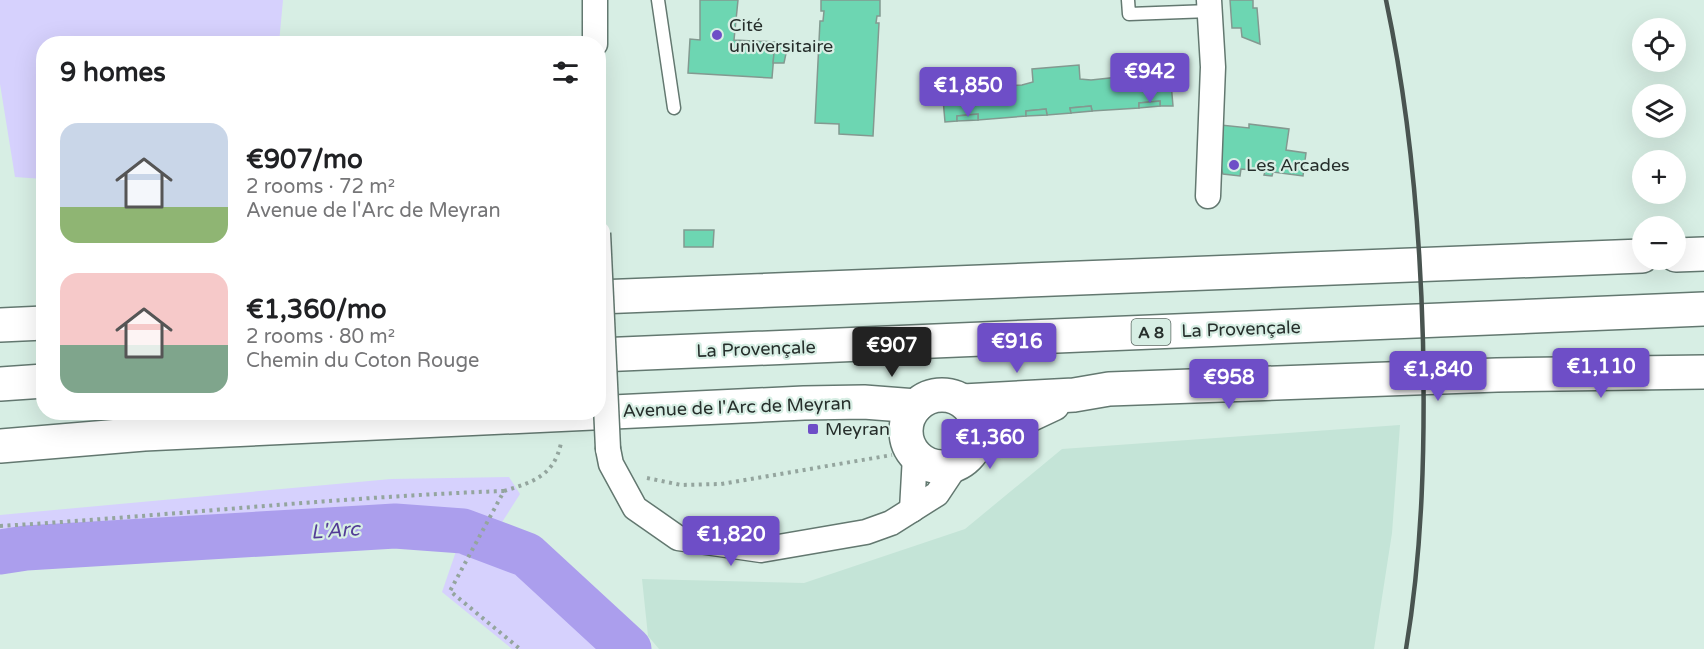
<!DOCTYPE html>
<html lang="en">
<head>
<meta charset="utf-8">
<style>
  :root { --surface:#fff; --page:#f6f6f6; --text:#202124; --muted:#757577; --accent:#6e4ec7 }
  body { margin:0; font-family:"Varela Round",sans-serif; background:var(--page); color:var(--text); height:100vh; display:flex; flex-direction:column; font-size:22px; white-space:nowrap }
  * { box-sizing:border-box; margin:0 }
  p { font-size:20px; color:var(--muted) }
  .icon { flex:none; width:33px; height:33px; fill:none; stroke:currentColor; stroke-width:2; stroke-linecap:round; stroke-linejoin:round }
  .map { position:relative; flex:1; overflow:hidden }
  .details { position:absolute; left:36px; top:36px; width:570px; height:384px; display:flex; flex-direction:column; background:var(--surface); border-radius:24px; box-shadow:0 6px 24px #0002 }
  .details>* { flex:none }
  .buttons { position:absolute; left:1632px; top:18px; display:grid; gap:12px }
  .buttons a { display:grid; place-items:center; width:54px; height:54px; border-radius:50%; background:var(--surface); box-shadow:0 6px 24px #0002; font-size:30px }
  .price { position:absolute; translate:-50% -51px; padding:0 14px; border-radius:6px; background:var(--accent); color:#fff; font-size:20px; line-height:39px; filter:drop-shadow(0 2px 3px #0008) }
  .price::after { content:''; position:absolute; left:50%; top:36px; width:18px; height:14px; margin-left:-9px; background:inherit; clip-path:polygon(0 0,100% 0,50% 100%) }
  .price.on { background:#222; color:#fff }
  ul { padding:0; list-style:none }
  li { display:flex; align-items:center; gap:18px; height:150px; padding:0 24px }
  li span { display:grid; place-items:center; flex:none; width:168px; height:120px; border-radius:18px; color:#555 }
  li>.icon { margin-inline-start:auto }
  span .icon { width:72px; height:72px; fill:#fffc; stroke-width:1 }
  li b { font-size:26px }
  h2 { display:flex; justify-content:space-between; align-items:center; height:72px; padding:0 24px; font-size:26px }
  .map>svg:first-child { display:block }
</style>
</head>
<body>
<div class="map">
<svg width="1704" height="649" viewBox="0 0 1704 649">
  <rect width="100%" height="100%" fill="#d7eee4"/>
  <!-- built -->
  <path fill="#c4e4d7" d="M1400 425 1392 533 1374 649H659L648 636 642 579 804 583 965 529 1062 449Z"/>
  <!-- green -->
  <g fill="#d6d1fd">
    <path d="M0 0H283L279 43 44 44 43 179 15 177 0 84Z"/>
    <path d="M509 477 520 494 490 541 527 555 629 649H512L442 592 463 531 395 526 26 548 0 552V515L391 479Z"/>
  </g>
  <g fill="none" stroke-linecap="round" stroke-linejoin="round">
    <!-- river -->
    <path stroke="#ab9eed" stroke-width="45" d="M0 552 26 548 395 526 463 531 527 555 629 649"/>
  </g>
  <!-- building -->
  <g fill="#6dd6b2" stroke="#839990" stroke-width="1.5">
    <path d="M700 0H738L734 40 775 42 772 78 688 73 690 39 700 40Z"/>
    <path d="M821 0H880V16H877L876 23H879L873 136 839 134V124L815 123 820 21H823L824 11H821Z"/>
    <path d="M1230 0H1253V8H1257L1260 44 1242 37 1241 28H1232Z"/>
    <path d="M775 43 788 44 784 63H773Z"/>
    <path d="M1169 59 1173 106H1160V101L1139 103V108L1092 111 1091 106 1070 108 1071 113 1047 115 1046 109 1026 111V116L978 120V114L957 116V121L945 122 941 76 965 74 966 87 1022 85 1033 82 1032 69 1079 65 1080 79 1091 80 1147 74 1145 61Z"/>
    <path d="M1133 63 1134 75 1113 77 1112 65Z"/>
    <path d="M999 73 1000 85 979 86 978 74Z"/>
    <path d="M1160 101V106L1139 108V103Z"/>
    <path d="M1091 106 1092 111 1071 113 1070 108Z"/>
    <path d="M1046 109 1047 115 1026 116V111Z"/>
    <path d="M978 114V120L957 121V116Z"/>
    <path d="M1249 124 1289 129 1286 150 1306 153 1303 176 1273 172 1272 176 1264 175 1265 171 1241 169 1240 176 1223 174 1220 165 1221 125 1249 128Z"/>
    <path d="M684 230H714L713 247H684Z"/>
  </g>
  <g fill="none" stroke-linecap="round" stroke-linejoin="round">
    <!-- service casing -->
    <g stroke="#637870" stroke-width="15">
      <g id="service">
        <path d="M658 0 674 108"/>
        <path d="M1128 0 1129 14 1210 11"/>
      </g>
    </g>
    <!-- minor casing -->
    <g stroke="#637870" stroke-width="27">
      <g id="minor">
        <path d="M595 0V44"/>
        <path d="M1208 196 1213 67 1209 0"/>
        <path d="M608 449 611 464 635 508 678 538 761 550 866 532 891 523 937 494 957 464"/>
        <path d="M912 510 915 456"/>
      </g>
    </g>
    <!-- secondary casing -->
    <g stroke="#637870" stroke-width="36">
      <g id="secondary">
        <circle cx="942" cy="431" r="36"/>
        <path d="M963 401 1074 395 1109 389 1497 375 1704 372"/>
        <path d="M978 439 1053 404"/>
        <path d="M0 446 144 434 804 403 864 402 916 406"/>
      </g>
    </g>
    <!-- motorway casing -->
    <g stroke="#637870" stroke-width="36">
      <g id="motorway">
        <path d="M1676 255 1704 254"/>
        <path d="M598 297 1642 256"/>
        <path d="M0 325 44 323"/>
        <path d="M598 355 1704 309"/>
        <path d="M0 384 44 381"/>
      </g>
    </g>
    <!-- path -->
    <g stroke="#94a59e" stroke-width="4" stroke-dasharray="3 4.5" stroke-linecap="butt">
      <path d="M647 478 681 485 721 484 892 455"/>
      <path d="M504 491C533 482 554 476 561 443"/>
      <path d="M0 526C168 516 336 497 504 491L450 591 520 649"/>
    </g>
    <!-- service -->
    <use href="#service" stroke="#fff" stroke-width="12"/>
    <!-- minor -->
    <use href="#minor" stroke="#fff" stroke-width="24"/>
    <!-- secondary -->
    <use href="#secondary" stroke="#fff" stroke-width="33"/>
    <!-- motorway -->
    <use href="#motorway" stroke="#fff" stroke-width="33"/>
    <!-- rail -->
    <path stroke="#495450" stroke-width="4.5" d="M1386 0C1410 113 1420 226 1423 342 1425 444 1423 548 1406 649"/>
    <!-- minor-bridge casing -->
    <g stroke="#637870" stroke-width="27" stroke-linecap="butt">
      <path id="minor-bridge" d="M598 233 608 449"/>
    </g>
    <!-- minor-bridge -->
    <use href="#minor-bridge" stroke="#fff" stroke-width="24"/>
  </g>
  <!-- markers -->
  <g fill="#6e4ec7" stroke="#d7eee4" stroke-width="2">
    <circle cx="717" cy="35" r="6"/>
    <circle cx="1234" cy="165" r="6"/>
    <rect x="807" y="423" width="12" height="12" rx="3"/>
  </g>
  <g text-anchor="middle" stroke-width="4.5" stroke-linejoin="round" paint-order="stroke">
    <!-- shield labels -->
    <rect fill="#d7eee4" stroke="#5b6862" stroke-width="1.5" x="1131.5" y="319" width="39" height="26" rx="4.5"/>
    <g font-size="16" font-weight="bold" fill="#262e2b">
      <text x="1151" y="338">A 8</text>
    </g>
    <!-- poi labels -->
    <g font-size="18" fill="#262e2b" stroke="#d7eee4" text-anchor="start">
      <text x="729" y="31">Cité<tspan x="729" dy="21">universitaire</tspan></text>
      <text x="1246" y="171">Les Arcades</text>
      <text x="825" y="435">Meyran</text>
    </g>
    <!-- street labels -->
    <g font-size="18" fill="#262e2b" stroke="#d7eee4">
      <text transform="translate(1241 329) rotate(-2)" y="6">La Provençale</text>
      <text transform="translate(756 349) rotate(-2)" y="6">La Provençale</text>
      <text transform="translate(737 407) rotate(-2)" y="6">Avenue de l'Arc de Meyran</text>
    </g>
    <!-- water labels -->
    <g font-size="20" font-style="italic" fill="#533c96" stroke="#d7eee4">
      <text transform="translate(335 530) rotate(-4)" y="7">L'Arc</text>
    </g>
  </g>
</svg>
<div class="buttons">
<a><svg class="icon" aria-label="locate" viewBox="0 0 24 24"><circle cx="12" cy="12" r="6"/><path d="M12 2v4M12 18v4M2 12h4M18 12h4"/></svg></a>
<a><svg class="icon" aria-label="layers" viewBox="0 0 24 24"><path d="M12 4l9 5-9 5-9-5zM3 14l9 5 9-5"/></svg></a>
<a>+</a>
<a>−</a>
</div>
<b class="price" style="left:1150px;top:104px">€942</b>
<b class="price" style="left:968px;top:118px">€1,850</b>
<b class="price" style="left:1017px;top:374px">€916</b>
<b class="price on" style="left:892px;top:378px">€907</b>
<b class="price" style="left:1601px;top:399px">€1,110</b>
<b class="price" style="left:1438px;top:402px">€1,840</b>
<b class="price" style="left:1229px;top:410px">€958</b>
<b class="price" style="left:990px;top:470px">€1,360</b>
<b class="price" style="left:731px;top:567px">€1,820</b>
<section class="details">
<h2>9 homes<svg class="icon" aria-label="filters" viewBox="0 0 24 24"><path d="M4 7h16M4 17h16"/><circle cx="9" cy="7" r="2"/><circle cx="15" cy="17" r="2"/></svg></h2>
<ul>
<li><span style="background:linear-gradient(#c9d6e8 70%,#8fb573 0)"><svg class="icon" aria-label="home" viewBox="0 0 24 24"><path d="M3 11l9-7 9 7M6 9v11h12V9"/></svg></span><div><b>€907/mo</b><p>2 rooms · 72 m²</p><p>Avenue de l'Arc de Meyran</p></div></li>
<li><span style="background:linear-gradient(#f6c9c9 60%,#7fa58c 0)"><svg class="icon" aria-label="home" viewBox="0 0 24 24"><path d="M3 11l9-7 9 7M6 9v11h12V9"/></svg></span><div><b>€1,360/mo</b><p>2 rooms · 80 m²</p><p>Chemin du Coton Rouge</p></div></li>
</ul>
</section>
</div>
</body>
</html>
